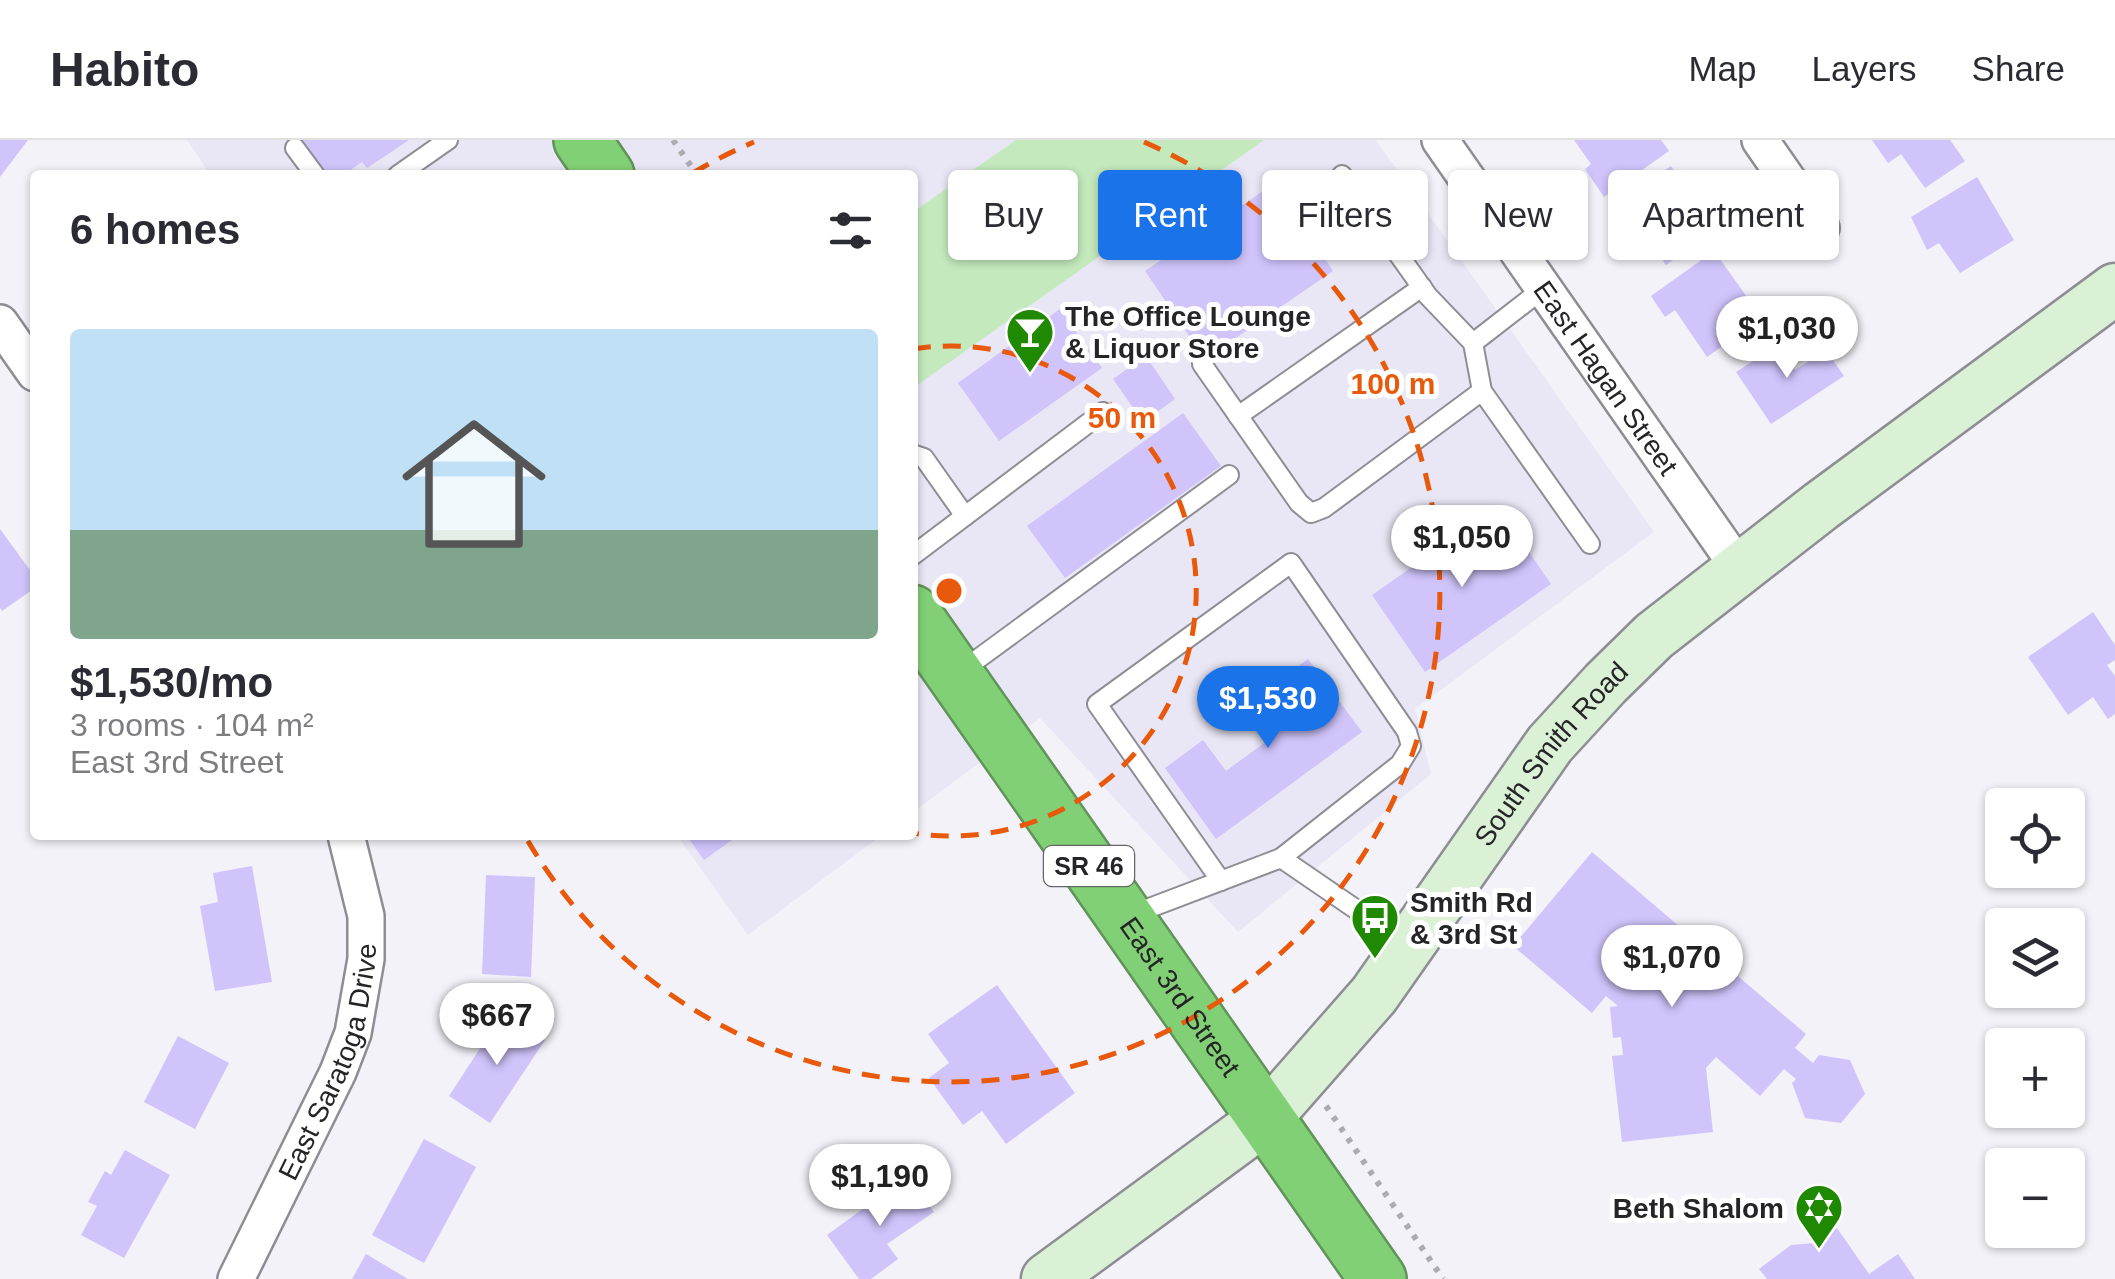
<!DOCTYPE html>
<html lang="en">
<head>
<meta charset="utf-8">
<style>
  :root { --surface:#fff; --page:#f2f2f3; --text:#2b2b33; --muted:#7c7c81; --line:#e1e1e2; --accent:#1a73e8 }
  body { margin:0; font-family:Arial,sans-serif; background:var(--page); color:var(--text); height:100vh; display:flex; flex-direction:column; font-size:38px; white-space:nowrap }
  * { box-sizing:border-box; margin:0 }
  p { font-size:32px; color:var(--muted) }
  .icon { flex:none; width:55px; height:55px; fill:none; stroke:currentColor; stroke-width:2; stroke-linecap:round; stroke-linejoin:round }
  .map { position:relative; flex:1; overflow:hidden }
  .side { position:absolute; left:30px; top:30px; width:888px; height:670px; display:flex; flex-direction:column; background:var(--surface); border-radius:10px; box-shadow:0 2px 8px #0004 }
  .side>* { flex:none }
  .banner { position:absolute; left:948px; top:30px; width:950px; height:90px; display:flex; gap:20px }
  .buttons { position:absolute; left:1985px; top:648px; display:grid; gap:20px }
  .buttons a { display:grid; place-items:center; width:100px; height:100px; border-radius:10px; background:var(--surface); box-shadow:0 2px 8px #0004; font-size:50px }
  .price { position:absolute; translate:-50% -85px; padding:0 22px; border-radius:35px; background:#fff; color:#222; font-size:32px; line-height:65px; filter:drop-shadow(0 2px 5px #0008) }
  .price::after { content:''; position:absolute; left:50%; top:60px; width:30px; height:22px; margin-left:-15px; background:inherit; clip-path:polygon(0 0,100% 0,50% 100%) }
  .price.selected { background:var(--accent); color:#fff }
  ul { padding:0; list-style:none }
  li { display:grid; align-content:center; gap:20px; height:530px; padding:0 40px }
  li+li { border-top:2px solid var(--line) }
  li span { display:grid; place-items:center; height:310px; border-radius:10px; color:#555 }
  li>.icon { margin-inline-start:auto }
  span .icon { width:180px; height:180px; fill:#fffc; stroke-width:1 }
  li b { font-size:42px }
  h2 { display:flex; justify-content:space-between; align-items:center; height:120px; padding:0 40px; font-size:42px }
  .chip { padding:0 35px; border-radius:10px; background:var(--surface); box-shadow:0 2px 8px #0004; font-size:35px; line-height:90px }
  .chip.selected { background:var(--accent); color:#fff }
  header { display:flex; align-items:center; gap:60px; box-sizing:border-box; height:140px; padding:0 50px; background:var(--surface); border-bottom:2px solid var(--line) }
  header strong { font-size:48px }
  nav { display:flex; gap:55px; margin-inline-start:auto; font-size:35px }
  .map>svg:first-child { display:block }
</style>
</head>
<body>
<header>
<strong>Habito</strong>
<nav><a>Map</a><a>Layers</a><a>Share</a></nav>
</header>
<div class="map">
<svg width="2115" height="1139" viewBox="0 0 2115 1139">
  <rect width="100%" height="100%" fill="#f3f2f9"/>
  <!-- built -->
  <g fill="#e9e6f5">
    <path d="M187 0H1376L1654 392 1415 569 1431 634 1238 792 1040 578 913 672 912 35H211Z"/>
    <path d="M677 695H882L748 795Z"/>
  </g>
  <!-- green -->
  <path fill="#c3e9bc" d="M1016 0H1264L913 248V72Z"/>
  <!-- building -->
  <g fill="#d0c4fb">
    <path d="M0 0H28L0 37Z"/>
    <path d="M298 0H409L367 28 362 22 343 35H322Z"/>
    <path d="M1574 0H1661L1669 11 1604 57 1585 29 1591 24Z"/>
    <path d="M1872 0H1950L1965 21 1925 48 1901 14 1888 23Z"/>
    <path d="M1671 26 1716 90 1666 125 1621 61Z"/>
    <path d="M1977 37 2014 100 1960 133 1939 103 1927 110 1911 77Z"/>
    <path d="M1275 43 1333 131 1205 219 1145 131Z"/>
    <path d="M1714 111 1762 178 1707 217 1675 170 1665 177 1651 156Z"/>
    <path d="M1060 169 1102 228 999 301 958 243Z"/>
    <path d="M1778 205 1795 230 1826 210 1844 236 1771 284 1736 232Z"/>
    <path d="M1146 216 1175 259 1143 282 1113 239Z"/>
    <path d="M1183 273 1221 326 1065 438 1027 386Z"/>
    <path d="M1498 367 1551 444 1425 532 1372 455Z"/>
    <path d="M0 389 35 437V448L2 471 0 468Z"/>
    <path d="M2093 472 2115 505V520L2107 525 2115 536V574L2108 579 2093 557 2068 575 2028 517Z"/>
    <path d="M1308 519 1362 592 1216 699 1165 628 1203 600 1226 631 1271 598 1247 564Z"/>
    <path d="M686 695H739L704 720Z"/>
    <path d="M1592 712 1806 894 1795 908 1813 923 1819 915 1850 920 1865 954 1841 983 1805 978 1792 943 1796 939 1784 929 1760 956 1716 917 1706 928 1713 992 1622 1002 1612 916 1623 915 1621 897 1613 898 1610 867 1618 866 1606 856 1592 873 1513 806Z"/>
    <path d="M252 726 272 842 215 851 200 766 218 762 213 733Z"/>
    <path d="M486 735 535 737 531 837 482 834Z"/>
    <path d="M997 845 1075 953 1006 1004 982 971 963 985 929 938 949 923 928 894Z"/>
    <path d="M503 873 545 900 490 983 449 956Z"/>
    <path d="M178 896 229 923 195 989 144 962Z"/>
    <path d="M424 999 476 1027 424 1123 372 1095Z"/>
    <path d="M125 1010 170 1035 124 1118 81 1095 97 1066 88 1062 105 1031 111 1035Z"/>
    <path d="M908 1036 934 1072 887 1104 898 1119 871 1139H859L827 1095Z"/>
    <path d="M1837 1088 1869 1134 1898 1114 1915 1139H1767L1759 1129 1791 1105 1815 1103Z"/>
    <path d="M366 1114 408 1139H352Z"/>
  </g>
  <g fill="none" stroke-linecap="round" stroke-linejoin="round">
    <!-- lane casing -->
    <g stroke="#8e8d94" stroke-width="22">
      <g id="lane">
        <path d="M295 8 315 35"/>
        <path d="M398 35 448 0"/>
        <path d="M1342 35 1428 156 1473 203 1482 251 1590 404"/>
        <path d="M1473 203 1544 148"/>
        <path d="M1202 224 1299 363 1311 373 1324 368 1482 251"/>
        <path d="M1238 276 1422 147"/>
        <path d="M912 314 924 318 965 376"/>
        <path d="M912 416 1103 272"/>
        <path d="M960 532 1229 335"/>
        <path d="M1221 741 1097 564 1291 423 1407 592 1411 606 1400 624 1281 718"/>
        <path d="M1131 775 1281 718 1408 805"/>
      </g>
    </g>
    <!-- street casing -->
    <g stroke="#8e8d94" stroke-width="40">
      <g id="street">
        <path id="s1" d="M1440 0 1739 428"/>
        <path d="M1760 0 1821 88"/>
        <path d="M0 183 35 233"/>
        <path id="s2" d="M236 1139 338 932 353 893 366 819V776L346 695"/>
      </g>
    </g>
    <!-- secondary casing -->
    <g stroke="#8e8d94" stroke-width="55">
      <g id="secondary">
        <path id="s3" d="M1047 1139 1265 979 1374 855 1550 604 1606 543 1654 496 1821 366 2115 149"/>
      </g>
    </g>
    <!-- highway casing -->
    <g stroke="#61945a" stroke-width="60">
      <g id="highway">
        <path d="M582 0 606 35"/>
        <path id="s4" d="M912 473 1378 1139"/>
      </g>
    </g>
    <!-- path -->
    <g stroke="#acabb0" stroke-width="6" stroke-dasharray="5 8" stroke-linecap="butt">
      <path d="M673 0 697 35"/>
      <path d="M1326 966 1443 1139"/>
    </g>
    <!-- lane -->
    <use href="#lane" stroke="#fff" stroke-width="18"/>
    <!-- street -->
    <use href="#street" stroke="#fff" stroke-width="35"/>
    <!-- secondary -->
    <use href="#secondary" stroke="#daf1d6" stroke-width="50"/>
    <!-- highway -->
    <use href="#highway" stroke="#82d075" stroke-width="55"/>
  </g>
  <!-- distance rings -->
  <g fill="none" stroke="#e8590c" stroke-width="5" stroke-dasharray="18 12">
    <path d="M913 209A245 245 0 1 1 913 693"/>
    <path d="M693 33A490 490 0 0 1 754 2M1144 2A490 490 0 1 1 525 696"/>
  </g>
  <!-- icons -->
  <defs>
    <g id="bar-pin" transform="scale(2.5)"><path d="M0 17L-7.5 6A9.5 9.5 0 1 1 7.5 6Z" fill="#1f8902" stroke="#fff"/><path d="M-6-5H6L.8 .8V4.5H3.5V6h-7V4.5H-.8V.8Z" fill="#fff"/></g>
    <g id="bus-pin" transform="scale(2.5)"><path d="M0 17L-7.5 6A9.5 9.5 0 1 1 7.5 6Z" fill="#1f8902" stroke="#fff"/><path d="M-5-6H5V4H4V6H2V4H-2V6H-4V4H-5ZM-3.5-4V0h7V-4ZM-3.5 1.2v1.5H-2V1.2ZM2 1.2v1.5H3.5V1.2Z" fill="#fff"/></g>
    <g id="synagogue-pin" transform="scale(2.5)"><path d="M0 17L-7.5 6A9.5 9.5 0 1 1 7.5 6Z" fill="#1f8902" stroke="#fff"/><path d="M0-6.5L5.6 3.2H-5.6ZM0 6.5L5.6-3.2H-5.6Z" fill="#fff"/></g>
  </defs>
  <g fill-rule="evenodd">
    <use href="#bar-pin" x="1030" y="192"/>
    <use href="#bus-pin" x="1375" y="778"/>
    <use href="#synagogue-pin" x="1819" y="1068"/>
  </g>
  <g text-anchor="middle" stroke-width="10" stroke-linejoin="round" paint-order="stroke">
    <!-- shield labels -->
    <rect fill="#fff" stroke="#666668" stroke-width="2.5" x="1044" y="706" width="90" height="40" rx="8"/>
    <g font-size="25" font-weight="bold" fill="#252427">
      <text x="1089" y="735">SR 46</text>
    </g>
    <!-- poi labels -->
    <g font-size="28" font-weight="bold" fill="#252427" stroke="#fff" text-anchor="start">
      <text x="1065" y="186">The Office Lounge<tspan x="1065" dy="32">&amp; Liquor Store</tspan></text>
      <text x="1410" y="772">Smith Rd<tspan x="1410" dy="32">&amp; 3rd St</tspan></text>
      <text x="1784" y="1078" text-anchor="end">Beth Shalom</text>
    </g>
    <!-- street labels -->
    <g font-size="28" fill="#252427" stroke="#fff">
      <text dy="10" stroke="none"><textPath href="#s1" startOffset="290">East Hagan Street</textPath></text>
      <text dy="10" stroke="none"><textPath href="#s3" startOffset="735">South Smith Road</textPath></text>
      <text dy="10" stroke="none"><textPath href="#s4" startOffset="468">East 3rd Street</textPath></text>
      <text dy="10" stroke="none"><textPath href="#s2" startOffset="238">East Saratoga Drive</textPath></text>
    </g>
  </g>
  <circle cx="949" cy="451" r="15" fill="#e8590c" stroke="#fff" stroke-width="5"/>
  <g font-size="30" text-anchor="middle" font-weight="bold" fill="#e8590c" stroke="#fff" stroke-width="10" stroke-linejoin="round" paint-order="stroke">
    <text x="1393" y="254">100 m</text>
    <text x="1122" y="288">50 m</text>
  </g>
</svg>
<div class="buttons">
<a><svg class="icon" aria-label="locate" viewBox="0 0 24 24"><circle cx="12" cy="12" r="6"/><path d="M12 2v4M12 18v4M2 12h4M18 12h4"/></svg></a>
<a><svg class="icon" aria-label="layers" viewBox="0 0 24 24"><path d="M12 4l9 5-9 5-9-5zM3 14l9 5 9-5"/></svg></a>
<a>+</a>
<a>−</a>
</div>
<b class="price" style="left:1787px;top:241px">$1,030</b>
<b class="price" style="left:1462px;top:450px">$1,050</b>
<b class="price selected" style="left:1268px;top:611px">$1,530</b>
<b class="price" style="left:1672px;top:870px">$1,070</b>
<b class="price" style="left:497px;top:928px">$667</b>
<b class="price" style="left:880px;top:1089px">$1,190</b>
<div class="banner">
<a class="chip">Buy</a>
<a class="chip selected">Rent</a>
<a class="chip">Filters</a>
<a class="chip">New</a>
<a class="chip">Apartment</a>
</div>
<section class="side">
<h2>6 homes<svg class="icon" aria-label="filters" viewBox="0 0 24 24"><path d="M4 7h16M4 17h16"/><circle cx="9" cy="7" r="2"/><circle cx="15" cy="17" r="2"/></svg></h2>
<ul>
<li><span style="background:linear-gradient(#bfe0f5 65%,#7fa58c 0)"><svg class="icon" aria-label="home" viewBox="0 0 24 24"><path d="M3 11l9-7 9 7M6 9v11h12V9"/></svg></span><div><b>$1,530/mo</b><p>3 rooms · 104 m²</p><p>East 3rd Street</p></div></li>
</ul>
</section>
</div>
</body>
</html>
